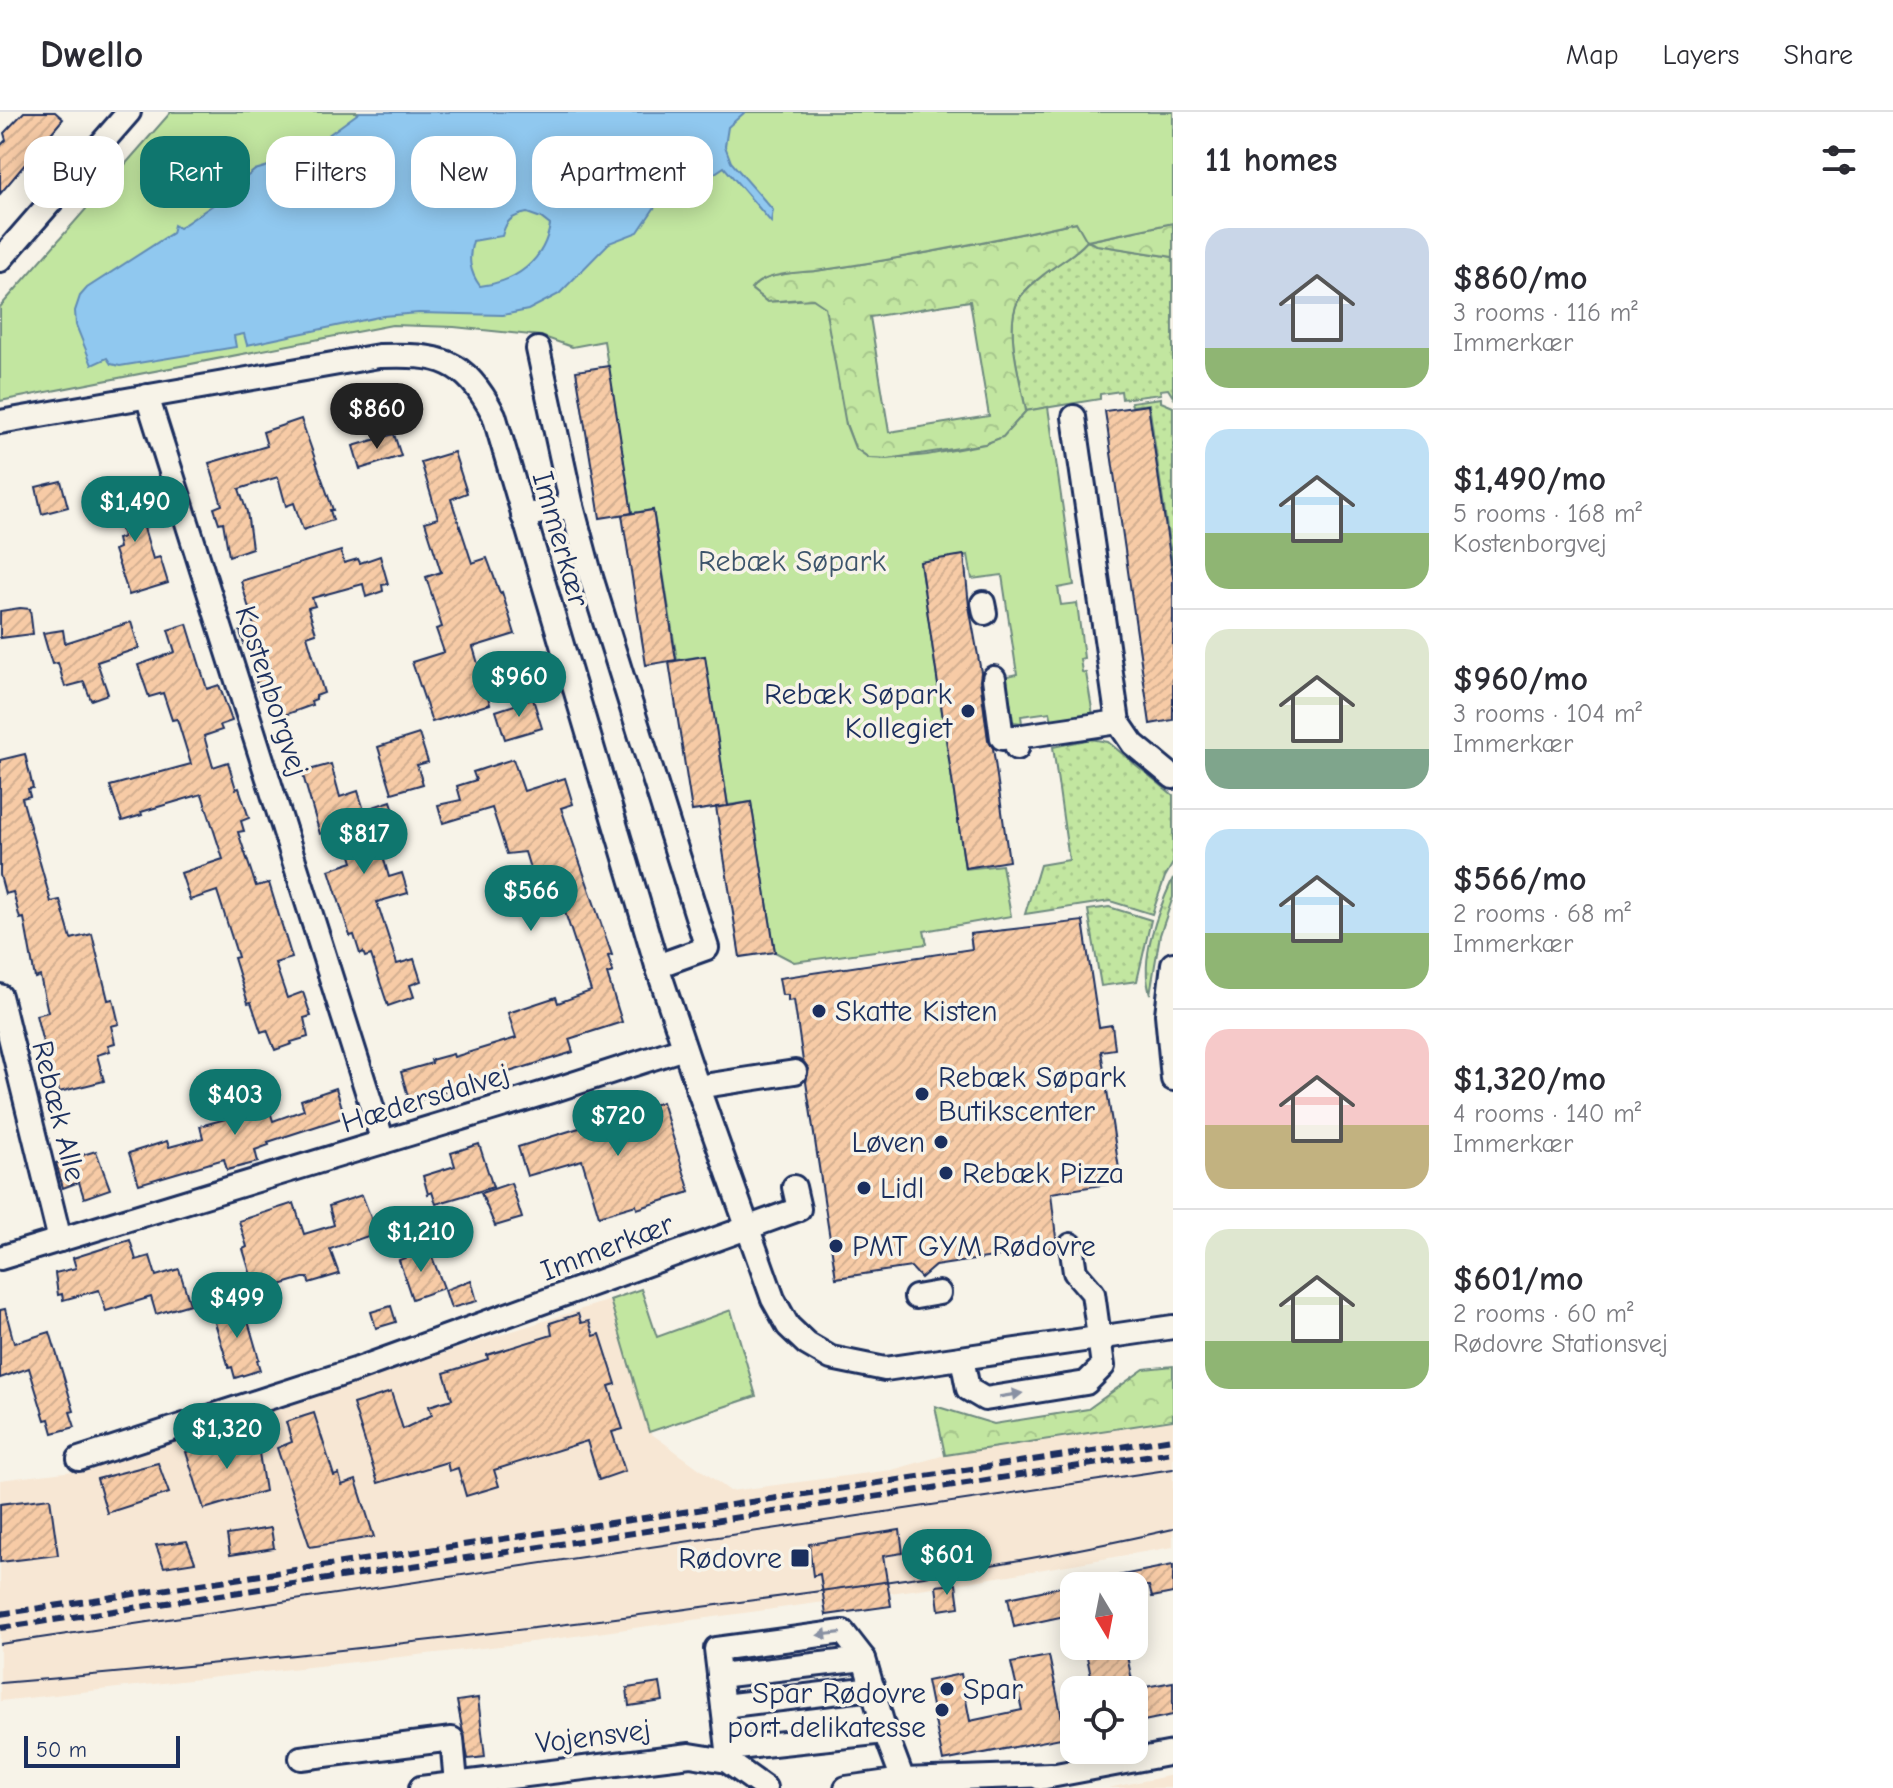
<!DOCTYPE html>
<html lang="en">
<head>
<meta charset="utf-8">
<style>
  :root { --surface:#fff; --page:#f7f7f7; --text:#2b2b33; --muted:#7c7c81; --line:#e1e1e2; --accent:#0f766e }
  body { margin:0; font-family:"Comic Neue",sans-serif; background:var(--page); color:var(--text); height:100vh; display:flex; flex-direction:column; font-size:30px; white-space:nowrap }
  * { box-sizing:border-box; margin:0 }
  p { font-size:26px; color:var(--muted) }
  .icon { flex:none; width:44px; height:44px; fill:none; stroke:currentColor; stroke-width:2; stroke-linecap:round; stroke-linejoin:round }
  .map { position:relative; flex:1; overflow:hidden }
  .sheet { display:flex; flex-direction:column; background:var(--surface); width:720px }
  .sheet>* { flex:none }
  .top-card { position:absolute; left:24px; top:24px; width:760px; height:72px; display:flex; gap:16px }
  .needle { width:52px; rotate:170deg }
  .controls { position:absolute; left:1060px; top:1460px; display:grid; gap:16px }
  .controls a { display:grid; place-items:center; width:88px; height:88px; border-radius:16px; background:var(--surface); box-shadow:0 4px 20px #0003; font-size:40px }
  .scale { position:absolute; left:24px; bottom:20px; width:156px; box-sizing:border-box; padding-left:8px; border:4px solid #1b2f5e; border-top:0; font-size:22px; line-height:28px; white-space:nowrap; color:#1b2f5e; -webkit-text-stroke:6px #f7f3e8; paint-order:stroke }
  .price { position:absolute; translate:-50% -68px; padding:0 18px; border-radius:28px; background:var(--accent); color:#fff; font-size:26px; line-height:52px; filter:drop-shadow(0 2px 4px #0008) }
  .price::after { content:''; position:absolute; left:50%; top:48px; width:24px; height:18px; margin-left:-12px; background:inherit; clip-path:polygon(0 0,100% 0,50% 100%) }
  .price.active { background:#222; color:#fff }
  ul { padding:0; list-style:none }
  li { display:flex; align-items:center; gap:24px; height:200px; padding:0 32px }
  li+li { border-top:2px solid var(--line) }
  li span { display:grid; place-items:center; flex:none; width:224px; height:160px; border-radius:24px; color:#555 }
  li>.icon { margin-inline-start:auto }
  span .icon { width:96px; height:96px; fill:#fffc; stroke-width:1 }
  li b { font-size:34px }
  h2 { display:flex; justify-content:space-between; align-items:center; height:96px; padding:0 32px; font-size:34px }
  .chip { padding:0 28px; border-radius:24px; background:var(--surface); box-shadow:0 4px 20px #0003; font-size:28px; line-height:72px }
  .chip.active { background:var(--accent); color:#fff }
  header { display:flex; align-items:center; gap:48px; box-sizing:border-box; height:112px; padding:0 40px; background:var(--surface); border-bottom:2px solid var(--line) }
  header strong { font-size:38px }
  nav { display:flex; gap:44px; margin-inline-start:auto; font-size:28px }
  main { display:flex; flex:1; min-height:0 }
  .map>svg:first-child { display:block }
</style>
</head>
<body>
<header>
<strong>Dwello</strong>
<nav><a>Map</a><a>Layers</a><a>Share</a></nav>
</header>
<main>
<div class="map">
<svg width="1173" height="1676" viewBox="0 0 1173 1676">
  <defs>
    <pattern id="grass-dots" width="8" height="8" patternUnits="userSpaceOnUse" patternTransform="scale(2)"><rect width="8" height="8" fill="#c2e6a0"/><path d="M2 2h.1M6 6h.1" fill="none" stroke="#a6c68c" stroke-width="1.8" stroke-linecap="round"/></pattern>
    <pattern id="forest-crowns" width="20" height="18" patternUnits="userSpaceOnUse" patternTransform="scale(2)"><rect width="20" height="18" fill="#c2e6a0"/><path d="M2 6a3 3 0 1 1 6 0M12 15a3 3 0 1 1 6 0" fill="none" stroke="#a6c68c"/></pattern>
    <pattern id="building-hatch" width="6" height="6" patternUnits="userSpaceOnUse" patternTransform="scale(2)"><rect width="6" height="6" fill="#f7cba6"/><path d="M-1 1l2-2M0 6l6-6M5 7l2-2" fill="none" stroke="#d3af91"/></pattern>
  </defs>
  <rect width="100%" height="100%" fill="#f7f3e8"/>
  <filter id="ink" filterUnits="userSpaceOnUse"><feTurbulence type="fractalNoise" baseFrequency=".0125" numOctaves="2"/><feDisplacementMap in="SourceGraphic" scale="16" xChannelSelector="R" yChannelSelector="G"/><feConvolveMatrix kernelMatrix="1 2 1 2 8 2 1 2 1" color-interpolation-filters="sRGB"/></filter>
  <g filter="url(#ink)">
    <!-- built -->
    <g fill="#f7e7d4">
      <path d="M610 1188 649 1320 730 1379 892 1358 945 1343 1173 1308V1435L956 1472 509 1533 0 1589V1368L73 1359Z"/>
      <path d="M1173 1663V1676H1108Z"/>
    </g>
    <!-- grass -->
    <g fill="url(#grass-dots)" stroke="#6e8a7f" stroke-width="2">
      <path d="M1087 129 1097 133 1173 145V285L1168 277 1160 278 1161 282 1122 287 1121 279 1100 282V287L1026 299C1021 270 1004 216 1018 189 1023 178 1034 171 1043 163 1058 151 1075 143 1087 129Z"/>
      <path d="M1161 286V290L1173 295V458L1149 292 1132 294 1131 290Z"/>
      <path d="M1091 627 1108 630 1173 683V751L1165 765 1152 802 1110 789 1025 802 1040 753 1069 748 1053 635Z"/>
      <path d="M1173 766V785L1160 823 1150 882C1139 846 1158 799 1173 766Z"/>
      <path d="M1109 795 1151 808 1137 869 1101 874 1088 798Z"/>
    </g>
    <!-- forest -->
    <g fill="url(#forest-crowns)" stroke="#6e8a7f" stroke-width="2" fill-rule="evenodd">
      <path d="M1077 110 1088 129 1173 111V145L1097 133 1087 129C1075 143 1058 151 1043 163 1034 171 1023 178 1018 189 1004 216 1021 270 1026 299L1003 325 985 332 887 347 869 346 855 336 800 187 767 190 751 177C763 161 796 161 815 159 903 147 990 129 1077 110ZM970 189 989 304 889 320 870 205Z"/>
      <path d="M1173 1254V1308L945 1343 935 1294 994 1312 1088 1297 1144 1257Z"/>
    </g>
    <!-- green -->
    <g fill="#c2e6a0" stroke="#6e8a7f" stroke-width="2">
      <path d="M171 0H1173V111L1087 129 1076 110C990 129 903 147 815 159 796 161 763 161 751 177L767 190 813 187 825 195 846 313 855 336 869 346 887 347 927 343 985 332 1003 325 1026 299 1048 295 1074 473 1058 476 1061 493 1077 491 1084 546 1080 547 1082 560 1086 561 1093 603 1052 609 1050 600 1021 604 1022 611 1014 610 1010 606 1003 565 1017 562 1002 463 972 467 968 443 920 450 965 757 1002 753 1011 804 924 819 927 832 794 850 775 840 751 690 728 693 704 544 677 548 653 398 632 401 604 229 572 235 541 224 454 215 392 213 0 289V195Z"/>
      <path d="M641 1177 657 1225 731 1198 756 1284 649 1320 610 1188Z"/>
    </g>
    <!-- water -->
    <path fill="#90c8ef" stroke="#618bb5" stroke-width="2" fill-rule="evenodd" d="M360 0H745L728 15 725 34 731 50 773 98 771 110 724 55 706 67 663 83 638 120 609 131 559 182 528 198 503 203 419 201 383 204 247 233 244 222 234 224 236 235 120 254 111 252 107 246 92 253 76 213 75 199 80 184 87 176 172 121 174 113 179 116 213 93 255 58 285 49 309 37ZM527 101 541 106 550 113C544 149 516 170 480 174 469 159 468 146 473 129L502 124C506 108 512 104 527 101Z"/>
    <!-- building -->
    <g fill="url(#building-hatch)" stroke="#1b2f5e" stroke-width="2">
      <path d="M24 0H55L63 7 0 82V34L6 28 4 21Z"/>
      <path d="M609 254 632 401 600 406 576 259Z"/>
      <path d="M1148 293 1173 465V608L1150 612 1105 299Z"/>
      <path d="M301 307 333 398H330L333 408 303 418 294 391 286 394 278 365 239 377 247 400 252 436 229 444 223 410 219 411 214 396 222 393 209 351 267 334 263 320Z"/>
      <path d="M394 322 401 344 360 357 353 334Z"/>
      <path d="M454 340 467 381 451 387 472 451 487 446 500 481 502 480 515 522 473 535 490 592 432 610 412 550 444 540 436 517 442 515 426 465 441 460 425 410 438 406 421 350Z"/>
      <path d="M61 369 68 395 42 402 36 375Z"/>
      <path d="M129 369 146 415 144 416 153 447 160 445 168 471 129 483 114 438 119 436 117 427 123 425 108 375Z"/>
      <path d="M653 398 676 548 646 553 622 403Z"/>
      <path d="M341 439 344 451 358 447 360 451 380 444 388 472 382 473 383 479 366 485 363 472 312 486 315 494 308 496 316 521 307 524 324 581 316 584V587L311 589 312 593 282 604 274 580 261 585 255 566 271 561 261 530 245 535 240 519 254 514 241 469Z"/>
      <path d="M964 443 969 494 981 560 980 568 988 628 993 636 1009 749 965 756 920 450Z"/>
      <path d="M20 496 30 497 33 522 0 526V499Z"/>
      <path d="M131 510 139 536 97 550 108 582 91 588 84 570 65 575 58 551 52 552 43 521 63 518 65 531Z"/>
      <path d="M187 512 207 577 219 573 232 609 220 613 222 618 204 624 213 655 228 650 236 677 239 676 249 706 241 709 244 719 238 720 256 774 269 771 292 846 275 851 287 886 303 880 311 904 304 906 308 925 291 930 292 932 275 938 267 918 261 920 251 890 248 891 234 846 238 845 217 779 190 788 181 761 223 747 202 682 141 700 142 703 122 709 110 674 191 652 177 607 172 608 163 581 149 585 138 553 175 540 168 518Z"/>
      <path d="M705 544 728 694 751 690 775 840 740 845 716 695 727 694 692 699 669 550Z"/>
      <path d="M533 587 542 616 505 627 496 599Z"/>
      <path d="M419 622 428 650 417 653 423 672 392 681 378 635Z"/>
      <path d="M25 642 33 676 28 677 30 684 22 686 51 790 60 788 71 827 92 822 108 888 113 887 119 912 111 914 115 931 108 933 110 939 97 943 104 969 59 980 57 970 53 971 36 903 48 900 40 864 35 866 24 806 20 807 13 780 5 782 0 763V648Z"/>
      <path d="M513 647 524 679 565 666 573 692 561 696 612 843 608 844 613 860 607 862 622 910 569 927 573 940 410 991 401 960 432 951 431 948 453 942 454 945 516 926 508 901 556 885 558 891 591 879 555 770 536 776 525 740 507 742 492 696 443 711 438 693 461 688 457 674 476 668 473 660Z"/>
      <path d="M331 652 340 685 358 679 364 698 391 689 403 726 380 734 389 765 402 761 408 781 377 790 397 852 414 847 421 869 410 873 414 885 388 894 371 843 365 845 363 840 360 842 354 823 350 824 329 758 353 750 342 715 320 722 302 660Z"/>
      <path d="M1083 809 1099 915 1112 913 1115 937 1101 939 1121 1070 1051 1081 1057 1135 935 1154 921 1166 911 1155 836 1166 806 970 809 957 803 949 794 888 788 889V883H782L779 866 972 837 970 822Z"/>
      <path d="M336 976 345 1005 268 1030 269 1033 255 1038 258 1050 227 1058 224 1047 139 1072 129 1041 167 1029 169 1035 203 1026 200 1014 240 1003 237 991 259 984 263 995 268 993 273 1009 304 998 301 988Z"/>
      <path d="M644 990 646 995 662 990 690 1080 637 1097 636 1093 599 1104 582 1048 527 1064 518 1035 608 1007 606 1002Z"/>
      <path d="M479 1032 493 1075 436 1092 432 1080 428 1082 423 1064 455 1054 451 1041Z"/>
      <path d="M96 1039 110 1077 84 1086 79 1070 63 1076 56 1051Z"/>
      <path d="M511 1071 522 1106 495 1114 481 1081Z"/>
      <path d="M362 1083 377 1121 330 1137 339 1162 309 1171 308 1166H303L273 1175 278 1191 255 1198 249 1179 255 1177 243 1137 247 1135 239 1109 294 1091 304 1122 334 1113 329 1094Z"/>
      <path d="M130 1128 136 1148 150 1144 156 1164 179 1157 190 1192 156 1202 151 1185 106 1199 99 1178 63 1188 62 1182 58 1183 55 1161 76 1156 73 1146Z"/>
      <path d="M429 1137 444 1176 412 1187 399 1148Z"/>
      <path d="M471 1168 477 1189 451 1196 445 1178Z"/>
      <path d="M243 1192 259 1247 257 1248 260 1258 235 1266 232 1255 229 1256 212 1201Z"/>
      <path d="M391 1194 396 1210 376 1216 371 1200Z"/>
      <path d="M5 1197 14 1231 50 1220 74 1299 70 1300 75 1315 53 1321 49 1307 45 1308 29 1256 0 1266V1198Z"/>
      <path d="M578 1202 581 1211 589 1209 594 1224 600 1222 616 1272 609 1274 623 1317 612 1320 625 1359 599 1368 587 1329 494 1358 499 1374 466 1384 458 1356 449 1359 447 1350 378 1371 353 1292 391 1280 403 1317 432 1303 429 1294 452 1287 444 1261 488 1247 487 1243 552 1223 550 1211Z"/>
      <path d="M314 1301 334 1364 339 1362 342 1373 356 1368 374 1425 310 1435 277 1336 292 1330 286 1310Z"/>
      <path d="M256 1322 265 1379 204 1397 186 1340 243 1323 244 1326Z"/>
      <path d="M158 1351 169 1381 107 1401 97 1367Z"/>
      <path d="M50 1386 58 1443 0 1450V1392Z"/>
      <path d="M271 1416 274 1436 230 1443 227 1423Z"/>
      <path d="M900 1418 903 1441 883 1444 891 1494 826 1503 820 1462 813 1464 809 1432Z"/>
      <path d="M187 1429 195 1450 164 1455 156 1433Z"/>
      <path d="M1173 1453V1481L1152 1485 1149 1474H1108L1107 1466Z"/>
      <path d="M956 1472 959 1495 939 1498 936 1474Z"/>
      <path d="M1074 1472V1502L1014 1515 1008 1486Z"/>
      <path d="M1094 1534H1125L1134 1578H1094L1085 1536Z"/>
      <path d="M1049 1544 1066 1625 943 1649 927 1569 961 1562 970 1609 1022 1598 1011 1551Z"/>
      <path d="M1173 1570V1603L1134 1611V1577Z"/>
      <path d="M660 1571 663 1589 629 1594 627 1576Z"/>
      <path d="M478 1586 485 1645 468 1647 457 1589Z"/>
    </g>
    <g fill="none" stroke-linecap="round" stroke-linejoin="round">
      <!-- minor casing -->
      <g stroke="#1b2f5e" stroke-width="28">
        <g id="minor">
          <path d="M0 148 129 0"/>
          <path d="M538 237 572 394 591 465 707 836 657 854"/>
          <path d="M147 284 383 1030"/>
          <path d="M1074 305 1118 610 1133 632 1173 665"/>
          <path d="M0 310 379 244C440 242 464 246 494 303L657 854 700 982 773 1187 788 1214 807 1232 831 1246 885 1257 1173 1215"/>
          <path d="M523 404 572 394"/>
          <path d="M983 491 985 501"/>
          <path d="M994 566 1002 626 1016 625"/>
          <path d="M1017 636 1016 625 1118 610"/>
          <path d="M1173 852 1167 902 1173 967"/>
          <path d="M0 884 60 1128"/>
          <path d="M697 975 795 960"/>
          <path d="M0 1146 551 979 684 936"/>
          <path d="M916 1185 939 1181"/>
          <path d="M962 1246 968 1277 985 1287 1086 1271 1103 1254 1093 1181 1075 1160 1071 1133"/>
          <path d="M79 1347 358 1257 799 1097 794 1075"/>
          <path d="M719 1564 864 1547"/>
          <path d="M723 1594 873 1576"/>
          <path d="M728 1637 885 1620"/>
          <path d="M301 1646 452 1627 456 1671"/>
          <path d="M727 1649 728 1637 716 1537 843 1520 864 1547 885 1620 903 1668 904 1676"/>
          <path d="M1040 1666 1173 1641"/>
          <path d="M421 1676 690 1643 727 1649 765 1676"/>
          <path d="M846 1676 903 1668 1051 1663"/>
        </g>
      </g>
      <!-- minor -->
      <use href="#minor" stroke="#f7f3e8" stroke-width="22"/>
      <!-- tram -->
      <g stroke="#1b2f5e" stroke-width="2">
        <path d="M0 1532 1173 1357"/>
        <path d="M0 1571C227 1552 453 1527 679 1498 844 1476 1010 1455 1173 1417"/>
      </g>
      <!-- rail -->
      <g stroke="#1b2f5e" stroke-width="6" stroke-dasharray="12 6" stroke-linecap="butt">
        <path d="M0 1502 1173 1327"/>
        <path d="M0 1516 1173 1340"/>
      </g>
    </g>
    <!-- one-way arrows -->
    <defs><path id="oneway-solid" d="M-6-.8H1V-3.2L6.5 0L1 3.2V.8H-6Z" transform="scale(2)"/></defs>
    <g fill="#8991a3">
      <use href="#oneway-solid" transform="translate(1011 1283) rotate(-9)"/>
      <use href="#oneway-solid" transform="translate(829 1522) rotate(173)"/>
    </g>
  </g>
  <!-- markers -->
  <g fill="#1b2f5e" stroke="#f7f3e8" stroke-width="3">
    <circle cx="968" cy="599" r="8"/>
    <circle cx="819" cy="899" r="8"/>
    <circle cx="922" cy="982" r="8"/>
    <circle cx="941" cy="1030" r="8"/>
    <circle cx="946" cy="1061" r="8"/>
    <circle cx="864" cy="1076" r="8"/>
    <circle cx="836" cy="1134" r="8"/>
    <rect x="790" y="1436" width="20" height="20" rx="4"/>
    <circle cx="947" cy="1577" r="8"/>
    <circle cx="942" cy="1598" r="8"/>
  </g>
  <g text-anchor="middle" stroke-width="7" stroke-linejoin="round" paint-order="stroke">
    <!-- street labels -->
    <g font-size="30" fill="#1b2f5e" stroke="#f7f3e8">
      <text transform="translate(561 427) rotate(74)" y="10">Immerkær</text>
      <text transform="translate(272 579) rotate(72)" y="10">Kostenborgvej</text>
      <text transform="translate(425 986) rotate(-17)" y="10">Hædersdalvej</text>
      <text transform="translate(59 999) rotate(76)" y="10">Rebæk Alle</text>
      <text transform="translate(607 1135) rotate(-21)" y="10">Immerkær</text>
      <text transform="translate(593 1624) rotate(-7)" y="10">Vojensvej</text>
    </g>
    <!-- park labels -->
    <g font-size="30" fill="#3c546b" stroke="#f7f3e8">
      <text x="792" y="459">Rebæk Søpark</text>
    </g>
    <!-- poi labels -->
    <g font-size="30" fill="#1b2f5e" stroke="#f7f3e8" text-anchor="start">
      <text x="952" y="592" text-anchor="end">Rebæk Søpark<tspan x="952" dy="34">Kollegiet</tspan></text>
      <text x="835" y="909">Skatte Kisten</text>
      <text x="938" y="975">Rebæk Søpark<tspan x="938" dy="34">Butikscenter</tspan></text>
      <text x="925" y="1040" text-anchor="end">Løven</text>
      <text x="962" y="1071">Rebæk Pizza</text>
      <text x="880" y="1086">Lidl</text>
      <text x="852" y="1144">PMT GYM Rødovre</text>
      <text x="782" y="1456" text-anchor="end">Rødovre</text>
      <text x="963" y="1587">Spar</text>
      <text x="926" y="1591" text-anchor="end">Spar Rødovre<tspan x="926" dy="34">port delikatesse</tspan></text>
    </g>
  </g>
</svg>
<div class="controls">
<a><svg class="needle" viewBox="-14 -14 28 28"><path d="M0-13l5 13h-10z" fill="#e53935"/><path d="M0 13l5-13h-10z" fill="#7c7c81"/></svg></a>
<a><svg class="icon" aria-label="locate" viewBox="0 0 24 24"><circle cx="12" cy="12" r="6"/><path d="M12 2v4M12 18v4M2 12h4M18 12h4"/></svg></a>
</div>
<div class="scale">50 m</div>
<b class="price active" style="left:377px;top:339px">$860</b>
<b class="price" style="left:135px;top:432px">$1,490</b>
<b class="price" style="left:519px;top:607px">$960</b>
<b class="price" style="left:364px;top:764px">$817</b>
<b class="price" style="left:531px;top:821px">$566</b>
<b class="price" style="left:235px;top:1025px">$403</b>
<b class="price" style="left:618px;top:1046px">$720</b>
<b class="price" style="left:421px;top:1162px">$1,210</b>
<b class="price" style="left:237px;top:1228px">$499</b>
<b class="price" style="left:227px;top:1359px">$1,320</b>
<b class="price" style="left:947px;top:1485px">$601</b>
<div class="top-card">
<a class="chip">Buy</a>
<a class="chip active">Rent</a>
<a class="chip">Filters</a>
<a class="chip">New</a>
<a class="chip">Apartment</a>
</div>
</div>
<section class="sheet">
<h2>11 homes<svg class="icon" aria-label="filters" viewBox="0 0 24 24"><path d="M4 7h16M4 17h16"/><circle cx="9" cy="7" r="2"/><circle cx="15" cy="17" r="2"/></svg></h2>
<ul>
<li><span style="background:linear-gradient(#c9d6e8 75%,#8fb573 0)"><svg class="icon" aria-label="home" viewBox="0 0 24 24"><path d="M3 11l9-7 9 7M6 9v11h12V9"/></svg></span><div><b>$860/mo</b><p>3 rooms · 116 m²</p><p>Immerkær</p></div></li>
<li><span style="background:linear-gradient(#bfe0f5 65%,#8fb573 0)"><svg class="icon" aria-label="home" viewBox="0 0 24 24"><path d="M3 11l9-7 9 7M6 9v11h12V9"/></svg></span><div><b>$1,490/mo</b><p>5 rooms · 168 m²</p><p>Kostenborgvej</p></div></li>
<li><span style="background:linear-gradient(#dfe7d0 75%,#7fa58c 0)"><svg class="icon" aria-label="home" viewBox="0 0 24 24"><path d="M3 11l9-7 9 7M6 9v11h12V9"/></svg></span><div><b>$960/mo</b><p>3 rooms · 104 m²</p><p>Immerkær</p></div></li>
<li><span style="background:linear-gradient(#bfe0f5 65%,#8fb573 0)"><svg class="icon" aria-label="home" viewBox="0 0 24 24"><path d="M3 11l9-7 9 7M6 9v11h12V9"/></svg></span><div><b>$566/mo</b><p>2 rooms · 68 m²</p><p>Immerkær</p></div></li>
<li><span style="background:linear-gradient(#f6c9c9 60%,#c2b280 0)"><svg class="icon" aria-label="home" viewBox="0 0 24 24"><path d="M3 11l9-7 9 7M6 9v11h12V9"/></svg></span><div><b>$1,320/mo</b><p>4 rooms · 140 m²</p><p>Immerkær</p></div></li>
<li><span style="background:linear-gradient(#dfe7d0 70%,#8fb573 0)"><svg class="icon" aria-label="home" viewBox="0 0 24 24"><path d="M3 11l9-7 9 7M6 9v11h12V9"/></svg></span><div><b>$601/mo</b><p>2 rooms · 60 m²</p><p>Rødovre Stationsvej</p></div></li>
</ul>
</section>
</main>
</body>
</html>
